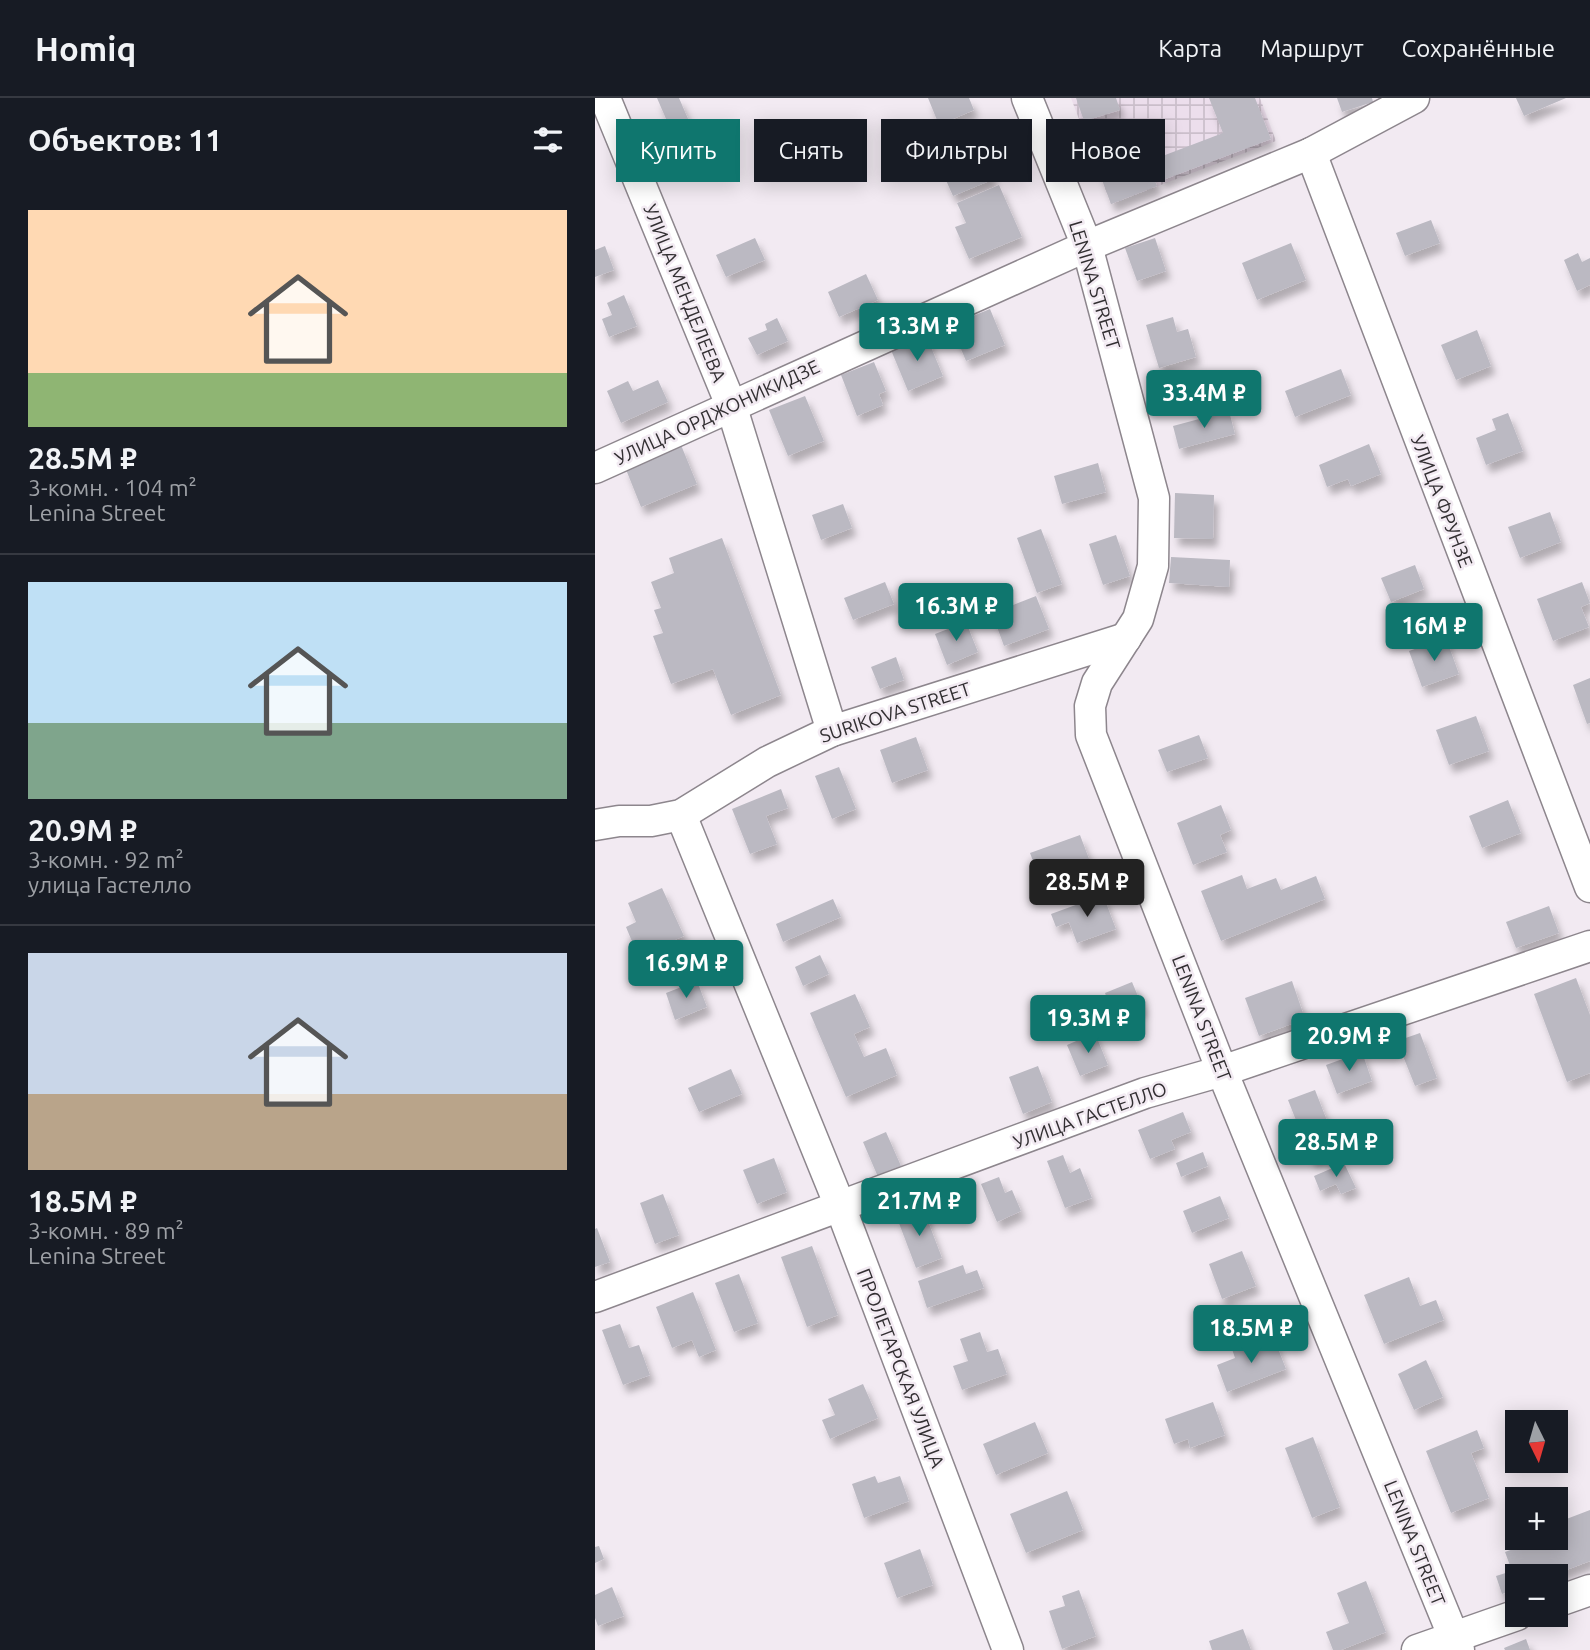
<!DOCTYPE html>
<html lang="ru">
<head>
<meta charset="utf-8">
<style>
  :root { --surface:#171b24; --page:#242831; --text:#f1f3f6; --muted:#9ea1a6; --line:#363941; --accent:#0f766e }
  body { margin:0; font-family:Ubuntu,sans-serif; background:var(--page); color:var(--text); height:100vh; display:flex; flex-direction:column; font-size:26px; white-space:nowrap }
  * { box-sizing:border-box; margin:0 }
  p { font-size:23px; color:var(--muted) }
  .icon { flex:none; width:38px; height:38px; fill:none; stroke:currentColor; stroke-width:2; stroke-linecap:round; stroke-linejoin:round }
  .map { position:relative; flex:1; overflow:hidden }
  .details { display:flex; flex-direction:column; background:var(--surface); width:595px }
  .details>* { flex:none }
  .top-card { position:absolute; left:21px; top:21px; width:665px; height:63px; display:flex; gap:14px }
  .needle { width:46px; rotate:175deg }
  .controls { position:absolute; left:910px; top:1312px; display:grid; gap:14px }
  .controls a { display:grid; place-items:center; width:63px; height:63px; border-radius:0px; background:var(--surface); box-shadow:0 4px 18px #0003; font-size:35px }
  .price { position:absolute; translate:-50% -60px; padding:0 16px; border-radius:7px; background:var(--accent); color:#fff; font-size:23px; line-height:46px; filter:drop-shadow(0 2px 4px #0008) }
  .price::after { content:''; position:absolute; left:50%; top:42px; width:21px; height:16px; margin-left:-10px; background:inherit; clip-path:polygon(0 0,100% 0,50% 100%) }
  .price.current { background:#222; color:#fff }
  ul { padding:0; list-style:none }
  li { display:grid; align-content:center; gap:14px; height:371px; padding:0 28px }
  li+li { border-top:2px solid var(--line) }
  li span { display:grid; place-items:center; height:217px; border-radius:0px; color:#555 }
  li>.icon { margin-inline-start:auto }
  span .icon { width:126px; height:126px; fill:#fffc; stroke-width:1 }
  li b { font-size:30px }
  h2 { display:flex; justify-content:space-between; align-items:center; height:84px; padding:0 28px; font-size:30px }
  .tag { padding:0 24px; border-radius:0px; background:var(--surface); box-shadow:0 4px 18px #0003; font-size:24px; line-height:63px }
  .tag.current { background:var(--accent); color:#fff }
  header { display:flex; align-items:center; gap:42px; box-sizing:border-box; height:98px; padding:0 35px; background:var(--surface); border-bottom:2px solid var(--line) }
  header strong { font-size:33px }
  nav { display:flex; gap:38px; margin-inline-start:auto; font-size:24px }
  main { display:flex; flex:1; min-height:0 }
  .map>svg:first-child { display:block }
</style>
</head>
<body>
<header>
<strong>Homiq</strong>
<nav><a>Карта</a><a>Маршрут</a><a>Сохранённые</a></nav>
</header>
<main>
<section class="details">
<h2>Объектов: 11<svg class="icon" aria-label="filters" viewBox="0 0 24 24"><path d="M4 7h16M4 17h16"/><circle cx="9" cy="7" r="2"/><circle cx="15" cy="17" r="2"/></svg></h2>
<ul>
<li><span style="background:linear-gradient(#ffd9b3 75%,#8fb573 0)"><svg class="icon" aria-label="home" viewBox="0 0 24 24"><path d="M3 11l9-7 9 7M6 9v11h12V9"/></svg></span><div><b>28.5M ₽</b><p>3-комн. · 104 m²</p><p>Lenina Street</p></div></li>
<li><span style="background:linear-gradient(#bfe0f5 65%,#7fa58c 0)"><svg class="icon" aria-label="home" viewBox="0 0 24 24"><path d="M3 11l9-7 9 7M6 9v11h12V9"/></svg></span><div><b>20.9M ₽</b><p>3-комн. · 92 m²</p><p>улица Гастелло</p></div></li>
<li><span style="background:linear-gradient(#c9d6e8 65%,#b9a48a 0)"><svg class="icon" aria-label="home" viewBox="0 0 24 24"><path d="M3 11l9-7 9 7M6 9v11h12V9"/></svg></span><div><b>18.5M ₽</b><p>3-комн. · 89 m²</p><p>Lenina Street</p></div></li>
</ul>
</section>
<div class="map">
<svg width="995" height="1552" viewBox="0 0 995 1552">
  <defs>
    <pattern id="industrial-grid" width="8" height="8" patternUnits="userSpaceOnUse" patternTransform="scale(1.75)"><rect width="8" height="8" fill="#ecdeec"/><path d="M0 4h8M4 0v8" fill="none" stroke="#cbbfcb"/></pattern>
    <filter id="shadow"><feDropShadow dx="4.5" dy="8" stdDeviation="3.5" flood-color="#0004"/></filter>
  </defs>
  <rect width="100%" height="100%" fill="#f2eaf2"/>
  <!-- industrial -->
  <path fill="url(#industrial-grid)" d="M476 0H665L681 43 516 106Z"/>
  <!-- building -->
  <g fill="#bbb9c2" filter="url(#shadow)">
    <path d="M62 0H84L97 30 78 37Z"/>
    <path d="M333 0H374L379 12 344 27Z"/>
    <path d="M481 0H521L525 12 489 23Z"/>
    <path d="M614 0H660L676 41 565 83 557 62 628 35Z"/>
    <path d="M742 0H777L778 4 747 14Z"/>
    <path d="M921 0H971L929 18Z"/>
    <path d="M547 48 562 88 516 106 501 66Z"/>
    <path d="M391 62 399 81 358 98 350 80Z"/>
    <path d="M404 87 427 139 374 161 360 129 371 125 362 105Z"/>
    <path d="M836 122 845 145 810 158 801 135Z"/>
    <path d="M160 140 170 162 131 179 121 157Z"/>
    <path d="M560 140 571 173 542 183 530 150Z"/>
    <path d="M696 145 711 182 662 202 647 165Z"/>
    <path d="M10 148 19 172 0 179V152Z"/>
    <path d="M983 155 987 164 995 160V187L982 193 969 162Z"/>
    <path d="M271 176 283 202 244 219 233 194Z"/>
    <path d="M29 197 42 228 14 239 7 221 17 217 12 205Z"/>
    <path d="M395 211 410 247 371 263 356 227Z"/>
    <path d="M578 219 582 234 593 231 601 259 564 270 551 227Z"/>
    <path d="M182 220 193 243 162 257 153 240 172 232 170 226Z"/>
    <path d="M882 232 896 268 861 282 846 247Z"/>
    <path d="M331 237 348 278 313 293 296 252Z"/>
    <path d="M279 264 291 293 284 296 288 307 262 318 246 277Z"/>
    <path d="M746 271 756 297 700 319 690 293Z"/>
    <path d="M63 282 73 304 26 325 12 293 33 283 38 293Z"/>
    <path d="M210 298 229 343 193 358 174 312Z"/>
    <path d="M634 313 640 336 584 351 578 328Z"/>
    <path d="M913 315 928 353 891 367 881 340 901 332 897 321Z"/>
    <path d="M774 346 786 376 756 388 753 381 732 389 724 367Z"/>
    <path d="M86 347 102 386 46 409 30 369Z"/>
    <path d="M503 365 511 394 467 406 459 378Z"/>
    <path d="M580 395 619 397 618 441 579 440Z"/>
    <path d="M248 406 257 430 226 442 217 417Z"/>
    <path d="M955 414 966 444 925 460 913 429Z"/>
    <path d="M446 431 467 486 442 495 422 440Z"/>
    <path d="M521 437 535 478 508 487 494 446Z"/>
    <path d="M127 440 186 597 136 617 118 571 76 586 58 538 68 535 59 512 66 510 56 484 79 475 74 460Z"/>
    <path d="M576 459 635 462 634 489 574 485Z"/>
    <path d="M820 467 829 491 796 504 786 480Z"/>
    <path d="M290 484 299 506 258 522 249 500Z"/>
    <path d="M987 484 995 505 986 509 994 529 958 543 942 501Z"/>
    <path d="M441 498 454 531 409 548 394 507 415 499 418 507Z"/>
    <path d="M371 524 383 554 352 567 340 536Z"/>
    <path d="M851 540 864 576 827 589 814 553Z"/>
    <path d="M301 559 309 582 285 591 276 569Z"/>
    <path d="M995 580V625L992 626 978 587Z"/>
    <path d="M881 618 894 653 854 667 841 632Z"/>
    <path d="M604 637 613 660 572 674 563 652Z"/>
    <path d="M321 639 333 672 297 685 285 652Z"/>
    <path d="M244 669 261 711 237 721 220 678Z"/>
    <path d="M186 691 193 710 171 718 182 746 155 756 137 711Z"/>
    <path d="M913 702 926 735 887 750 874 718Z"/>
    <path d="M626 707 636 732 625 737 632 754 598 767 582 725Z"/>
    <path d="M485 737 499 774 449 793 435 755Z"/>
    <path d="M647 777 652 791 681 780 686 792 721 778 730 801 626 843 606 793Z"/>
    <path d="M67 790 89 838 43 858 31 829 41 824 33 805Z"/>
    <path d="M508 797 521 831 482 845 474 824 461 829 456 816Z"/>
    <path d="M238 801 246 819 188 844 181 826Z"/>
    <path d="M954 808 964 835 921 850 911 824Z"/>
    <path d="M225 857 234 876 208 888 200 869Z"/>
    <path d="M981 880 995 917V975L972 984 939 896Z"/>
    <path d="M102 883 112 909 80 922 71 895Z"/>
    <path d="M697 883 710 921 664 938 650 900Z"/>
    <path d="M537 884 548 910 520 921 510 895Z"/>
    <path d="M260 896 275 929 259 936 269 959 291 950 302 977 251 999 215 915Z"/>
    <path d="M500 935 513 967 485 978 472 947Z"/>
    <path d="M825 935 842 980 820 988 802 943Z"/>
    <path d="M767 954 777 983 742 996 731 967Z"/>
    <path d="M443 968 457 1004 428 1016 414 979Z"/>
    <path d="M136 971 147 996 104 1014 93 990Z"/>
    <path d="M720 992 744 1053 717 1063 693 1002Z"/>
    <path d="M588 1014 596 1034 576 1042 580 1051 555 1061 543 1032Z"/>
    <path d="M291 1034 306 1068 283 1079 268 1044Z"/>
    <path d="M608 1054 613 1068 586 1079 581 1065Z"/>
    <path d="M468 1057 475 1075 485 1070 497 1100 470 1110 452 1063Z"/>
    <path d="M179 1060 192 1094 162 1106 148 1072Z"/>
    <path d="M749 1065 761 1090 746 1096 741 1086 725 1093 719 1078Z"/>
    <path d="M404 1079 410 1095 417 1092 426 1113 402 1124 386 1086Z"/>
    <path d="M68 1096 84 1137 60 1146 45 1105Z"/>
    <path d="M625 1098 634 1120 597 1135 588 1113Z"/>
    <path d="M328 1110 347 1160 321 1170 302 1120Z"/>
    <path d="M2 1130 15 1164 0 1169V1131Z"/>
    <path d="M217 1148 243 1217 212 1229 186 1159Z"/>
    <path d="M647 1153 661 1188 627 1201 614 1166Z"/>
    <path d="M368 1167 371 1176 382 1172 389 1190 332 1210 323 1183Z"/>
    <path d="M144 1176 163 1225 139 1234 120 1185Z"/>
    <path d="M814 1179 825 1208 841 1202 849 1222 789 1246 769 1197Z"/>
    <path d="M98 1194 121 1252 104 1259 97 1242 77 1250 61 1209Z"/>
    <path d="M25 1226 34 1250 44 1247 55 1277 28 1287 7 1232Z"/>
    <path d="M385 1234 392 1254 403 1251 412 1276 367 1292 358 1268 373 1263 365 1241Z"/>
    <path d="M680 1243 691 1271 632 1294 622 1267 640 1260 637 1251 655 1244 658 1252Z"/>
    <path d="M831 1262 848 1299 819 1312 803 1276Z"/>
    <path d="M268 1286 283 1320 235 1341 227 1322 240 1317 233 1301Z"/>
    <path d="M618 1304 630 1337 595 1350 593 1341 579 1346 570 1321Z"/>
    <path d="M440 1324 453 1355 401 1377 388 1346Z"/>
    <path d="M882 1332 889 1350 876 1355 894 1400 856 1415 831 1353Z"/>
    <path d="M718 1339 745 1409 717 1420 690 1350Z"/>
    <path d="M280 1378 283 1385 305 1378 314 1403 269 1420 257 1386Z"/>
    <path d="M472 1393 488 1432 431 1455 415 1416Z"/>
    <path d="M995 1412V1463L953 1479H922V1490L907 1496 901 1478 917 1473 910 1454 926 1448 923 1440H961V1425Z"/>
    <path d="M4 1448 9 1461 0 1465V1449Z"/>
    <path d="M325 1451 338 1487 302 1500 289 1465Z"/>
    <path d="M771 1483 791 1534 746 1552H738L731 1534 754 1525 742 1495Z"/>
    <path d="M17 1489 29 1518 3 1528 0 1520V1497Z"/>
    <path d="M484 1492 501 1538 467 1551 454 1513 470 1508 467 1498Z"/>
    <path d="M648 1531 656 1552H617L614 1543Z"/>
    <path d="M931 1541 935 1552H910L909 1550Z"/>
  </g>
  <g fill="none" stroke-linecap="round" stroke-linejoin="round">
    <!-- minor casing -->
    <g stroke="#8d868d" stroke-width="33">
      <g id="minor">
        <path d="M10 0 136 307 237 633"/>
        <path d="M432 0 492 148 559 400 558 468 543 521 502 585 495 608 496 637 627 973 864 1552"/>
        <path d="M716 55 995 789"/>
        <path d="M0 370 492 148 716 55 819 0"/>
        <path d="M86 717 245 1108 413 1552"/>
        <path d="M0 727 24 723H56L86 717 172 664 237 633 531 540"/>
        <path d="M0 1199 550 995 627 973 995 848"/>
        <path d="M961 1504 995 1492"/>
        <path d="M822 1552 922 1517"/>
      </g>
    </g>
    <!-- minor -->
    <use href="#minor" stroke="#fff" stroke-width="30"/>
  </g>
  <g text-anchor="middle" stroke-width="5" stroke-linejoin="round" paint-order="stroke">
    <!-- street labels -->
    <g font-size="19" fill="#322f32" stroke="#f2eaf2">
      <text transform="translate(500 187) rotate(73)" y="7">LENINA STREET</text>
      <text transform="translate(90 195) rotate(68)" y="7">УЛИЦА МЕНДЕЛЕЕВА</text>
      <text transform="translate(122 314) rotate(-25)" y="7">УЛИЦА ОРДЖОНИКИДЗЕ</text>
      <text transform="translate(847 403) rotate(69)" y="7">УЛИЦА ФРУНЗЕ</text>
      <text transform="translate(300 614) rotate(-18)" y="7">SURIKOVA STREET</text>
      <text transform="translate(607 920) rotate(69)" y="7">LENINA STREET</text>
      <text transform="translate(495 1017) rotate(-20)" y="7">УЛИЦА ГАСТЕЛЛО</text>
      <text transform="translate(306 1270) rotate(69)" y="7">ПРОЛЕТАРСКАЯ УЛИЦА</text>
      <text transform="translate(820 1445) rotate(68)" y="7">LENINA STREET</text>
    </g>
  </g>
</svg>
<div class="controls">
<a><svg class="needle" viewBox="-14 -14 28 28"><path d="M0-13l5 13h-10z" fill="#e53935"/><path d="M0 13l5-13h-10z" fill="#9ea1a6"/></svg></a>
<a>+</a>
<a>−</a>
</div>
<b class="price" style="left:322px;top:265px">13.3M ₽</b>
<b class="price" style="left:609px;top:332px">33.4M ₽</b>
<b class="price" style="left:361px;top:545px">16.3M ₽</b>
<b class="price" style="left:839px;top:565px">16M ₽</b>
<b class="price current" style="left:492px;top:821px">28.5M ₽</b>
<b class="price" style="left:91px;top:902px">16.9M ₽</b>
<b class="price" style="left:493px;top:957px">19.3M ₽</b>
<b class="price" style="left:754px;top:975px">20.9M ₽</b>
<b class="price" style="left:741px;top:1081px">28.5M ₽</b>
<b class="price" style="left:324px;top:1140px">21.7M ₽</b>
<b class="price" style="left:656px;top:1267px">18.5M ₽</b>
<div class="top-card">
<a class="tag current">Купить</a>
<a class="tag">Снять</a>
<a class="tag">Фильтры</a>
<a class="tag">Новое</a>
</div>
</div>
</main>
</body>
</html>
